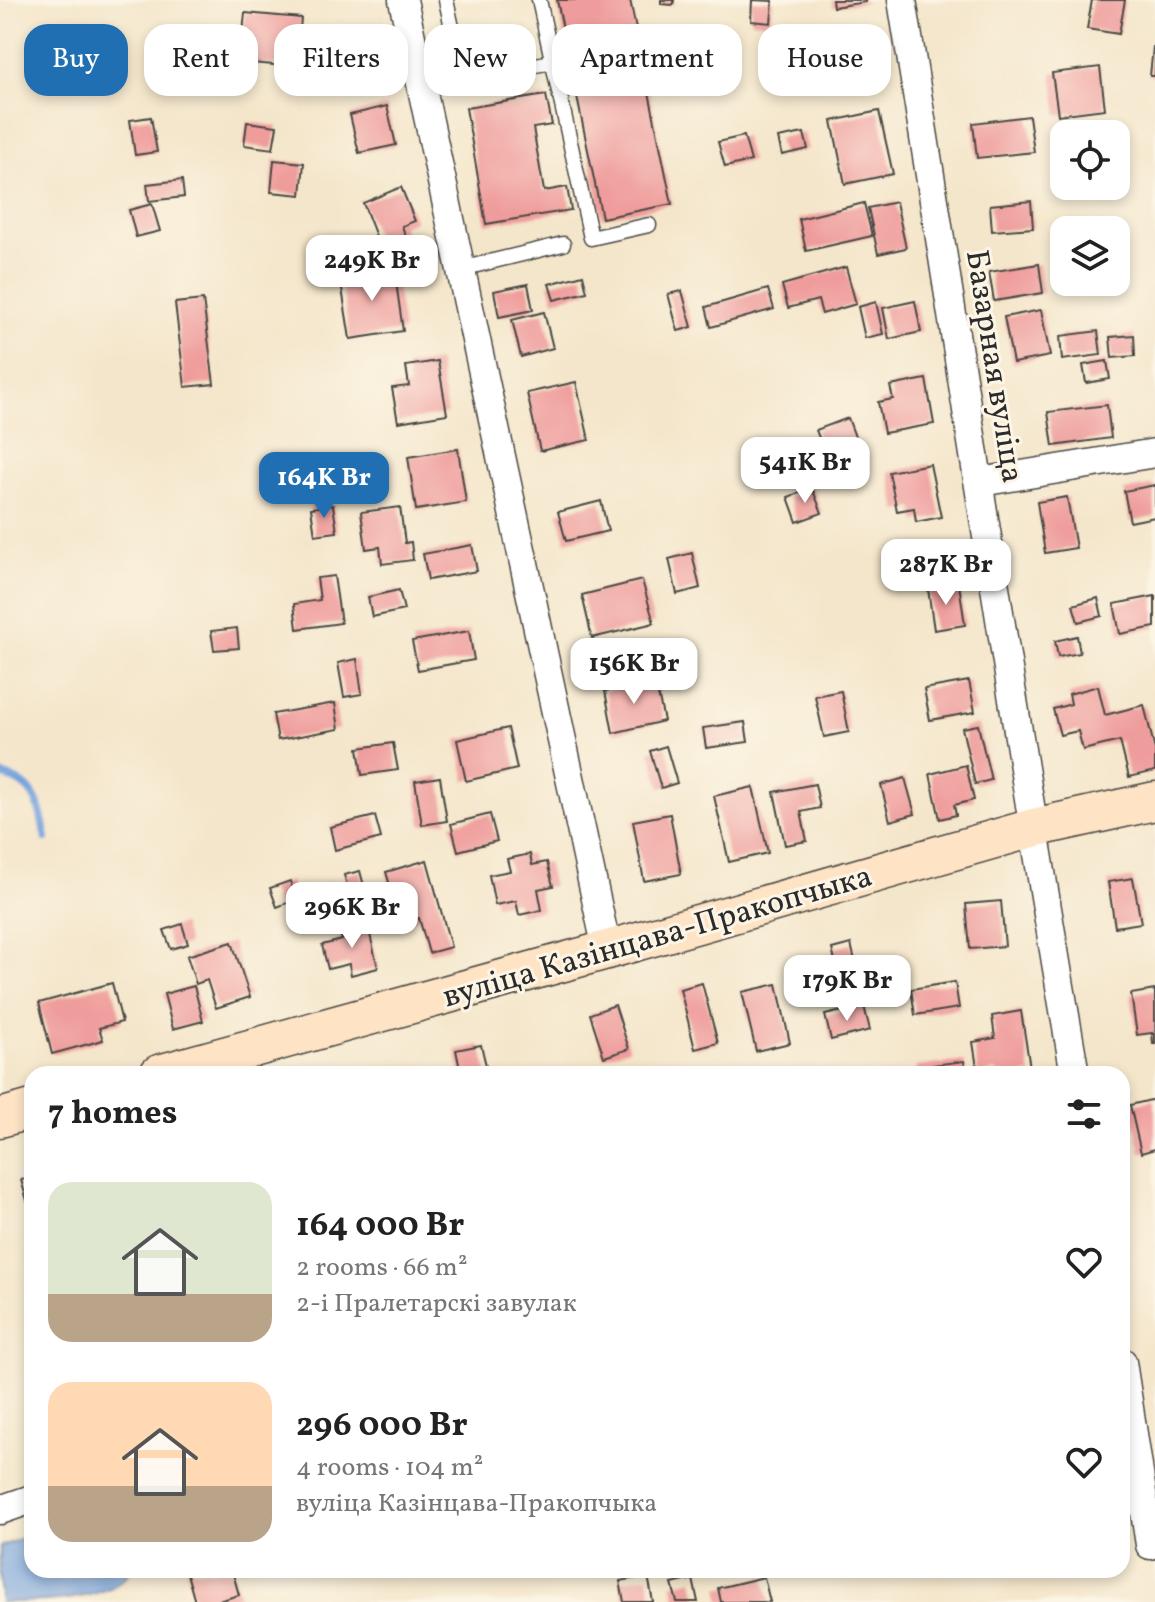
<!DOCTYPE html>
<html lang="en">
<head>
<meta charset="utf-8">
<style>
  :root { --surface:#fff; --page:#f2f2f2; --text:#222; --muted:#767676; --accent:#1f6fb2 }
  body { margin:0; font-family:Vollkorn,serif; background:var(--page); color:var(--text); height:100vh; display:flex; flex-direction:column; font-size:30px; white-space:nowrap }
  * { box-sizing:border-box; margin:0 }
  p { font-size:26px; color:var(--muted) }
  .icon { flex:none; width:44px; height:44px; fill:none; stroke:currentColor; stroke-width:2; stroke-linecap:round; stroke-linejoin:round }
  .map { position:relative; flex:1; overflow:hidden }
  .panel { position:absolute; left:24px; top:1066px; width:1106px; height:512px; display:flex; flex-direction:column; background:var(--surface); border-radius:24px; box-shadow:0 4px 12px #0003 }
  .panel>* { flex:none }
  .guide { position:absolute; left:24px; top:24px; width:1108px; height:72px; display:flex; gap:16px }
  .tools { position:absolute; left:1050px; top:120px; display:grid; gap:16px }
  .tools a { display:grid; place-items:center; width:80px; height:80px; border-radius:16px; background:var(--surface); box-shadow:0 4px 12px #0003; font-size:40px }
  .price { position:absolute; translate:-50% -68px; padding:0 18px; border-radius:16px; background:#fff; color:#222; font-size:26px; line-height:52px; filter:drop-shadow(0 2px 4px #0008) }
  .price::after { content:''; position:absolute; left:50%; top:48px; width:24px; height:18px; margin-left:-12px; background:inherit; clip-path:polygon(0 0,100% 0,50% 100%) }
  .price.on { background:var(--accent); color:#fff }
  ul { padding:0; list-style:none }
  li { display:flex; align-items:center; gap:24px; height:200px; padding:0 24px }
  li span { display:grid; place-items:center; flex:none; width:224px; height:160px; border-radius:24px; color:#555 }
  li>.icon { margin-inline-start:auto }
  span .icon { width:96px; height:96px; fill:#fffc; stroke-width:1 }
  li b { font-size:34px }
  h2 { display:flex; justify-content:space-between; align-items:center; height:96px; padding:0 24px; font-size:34px }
  .chip { padding:0 28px; border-radius:24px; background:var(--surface); box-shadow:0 4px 12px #0003; font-size:28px; line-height:72px }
  .chip.on { background:var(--accent); color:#fff }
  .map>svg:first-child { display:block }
</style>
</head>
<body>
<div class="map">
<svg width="1155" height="1602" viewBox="0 0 1155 1602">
  <rect width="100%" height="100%" fill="#fcf5e5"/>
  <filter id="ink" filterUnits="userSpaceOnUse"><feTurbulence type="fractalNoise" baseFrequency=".0125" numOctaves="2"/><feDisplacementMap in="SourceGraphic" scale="16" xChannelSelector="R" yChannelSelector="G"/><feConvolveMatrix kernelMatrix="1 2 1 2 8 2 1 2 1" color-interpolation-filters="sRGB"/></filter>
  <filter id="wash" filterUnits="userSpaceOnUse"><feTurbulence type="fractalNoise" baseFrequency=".006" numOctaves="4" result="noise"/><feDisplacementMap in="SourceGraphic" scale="32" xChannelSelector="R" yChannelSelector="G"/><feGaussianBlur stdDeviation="1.8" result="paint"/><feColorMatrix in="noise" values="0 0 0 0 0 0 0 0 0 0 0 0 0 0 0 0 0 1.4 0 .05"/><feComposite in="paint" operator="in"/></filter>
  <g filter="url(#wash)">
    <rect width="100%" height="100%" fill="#f4e6cb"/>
    <!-- water -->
    <path fill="#74a2dd" stroke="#506684" stroke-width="2" d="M32 1534V1570H130C115 1602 36 1602 0 1602V1547Z"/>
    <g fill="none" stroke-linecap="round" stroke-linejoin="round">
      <!-- stream -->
      <path stroke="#74a2dd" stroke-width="8" d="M0 775C37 783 39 805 46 838"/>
    </g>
    <g id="blocks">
      <!-- building -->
      <g fill="#ef9d9c">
        <path d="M557 0H630L672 204 602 218Z"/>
        <path d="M661 0H674L673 5 661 4Z"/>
        <path d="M752 0 773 1 771 23 751 21Z"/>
        <path d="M832 0H866V2L833 7Z"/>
        <path d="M1092 0H1125L1119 34 1087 29Z"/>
        <path d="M245 13 301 18 297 67 240 62Z"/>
        <path d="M868 30 874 76 848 80 842 33Z"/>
        <path d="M1153 47H1155V76H1150Z"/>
        <path d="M1100 67 1105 109 1058 115 1052 73Z"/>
        <path d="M546 95 552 125 533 128 544 191 567 187 571 210 486 224 466 108Z"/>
        <path d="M387 106 396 145 359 153 350 115Z"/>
        <path d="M879 111 893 174 845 184 832 121Z"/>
        <path d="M1029 116 1034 152 977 158 973 123Z"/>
        <path d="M151 117 157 152 135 155 130 120Z"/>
        <path d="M247 122 277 126 273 149 244 145Z"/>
        <path d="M804 133 808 149 782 155 778 138Z"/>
        <path d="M744 136 751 161 725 167 718 142Z"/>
        <path d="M274 160 304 163 301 195 271 192Z"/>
        <path d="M182 180 184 197 149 201 147 184Z"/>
        <path d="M401 187 415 221 402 226 407 240 381 249 363 203Z"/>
        <path d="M1031 201 1033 228 992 231 990 205Z"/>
        <path d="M896 202 906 248 878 254 868 208Z"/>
        <path d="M864 203 872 236 806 251 799 219Z"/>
        <path d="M152 204 160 231 136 237 129 210Z"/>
        <path d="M1039 264 1043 293 994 301 989 272Z"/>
        <path d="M846 267 856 304 822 314 818 300 788 308 782 285Z"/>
        <path d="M394 268 403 331 350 339 340 276Z"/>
        <path d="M583 275 587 292 554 300 549 284Z"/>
        <path d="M528 284 533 310 499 317 494 291Z"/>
        <path d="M768 289 774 309 711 327 706 307Z"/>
        <path d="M682 291 692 327 678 331 668 294Z"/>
        <path d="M203 300 214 384 185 387 175 303Z"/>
        <path d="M915 301 921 332 889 339 883 308Z"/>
        <path d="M876 302 883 334 865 338 858 307Z"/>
        <path d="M1041 310 1050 356 1013 363 1004 317Z"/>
        <path d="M544 312 553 348 521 357 512 320Z"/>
        <path d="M1098 331 1101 355 1062 360 1060 336Z"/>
        <path d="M1134 335 1135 356 1112 358 1110 337Z"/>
        <path d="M438 361 447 414 398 422 392 388 409 386 406 366Z"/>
        <path d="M1107 361 1110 379 1086 383 1083 365Z"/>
        <path d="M926 379 934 424 884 433 878 402 893 399 890 386Z"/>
        <path d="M576 382 589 440 540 451 527 393Z"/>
        <path d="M1107 405 1111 438 1053 446 1048 412Z"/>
        <path d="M848 418 855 437 823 448 816 430Z"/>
        <path d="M847 446 853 469 822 477 816 454Z"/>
        <path d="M458 449 466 502 416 510 408 457Z"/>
        <path d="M930 464 941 517 916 522 914 508 897 511 889 472Z"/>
        <path d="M1155 485V517L1130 522 1124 491Z"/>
        <path d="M812 488 822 513 797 522 788 497Z"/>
        <path d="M1067 497 1076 548 1045 553 1037 502Z"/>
        <path d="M601 501 608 531 566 541 558 512Z"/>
        <path d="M333 505 337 532 315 535 311 508Z"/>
        <path d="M400 507 405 543 411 542 413 560 382 564 380 547 366 549 361 512Z"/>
        <path d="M472 545 477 571 428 580 423 554Z"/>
        <path d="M943 548 947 565 921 572 917 555Z"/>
        <path d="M692 553 700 588 677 594 669 559Z"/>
        <path d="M334 576 341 623 297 629 294 604 320 600 317 578Z"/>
        <path d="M642 580 654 623 592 638 582 595Z"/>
        <path d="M959 584 965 625 934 630 928 589Z"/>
        <path d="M399 590 404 610 372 617 368 597Z"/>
        <path d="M1155 596V627L1120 634 1114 604Z"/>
        <path d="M1098 598 1102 616 1078 622 1073 605Z"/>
        <path d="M237 628 239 648 214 650 211 631Z"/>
        <path d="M469 631 474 660 418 670 412 641Z"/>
        <path d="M1077 636 1080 653 1058 657 1055 641Z"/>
        <path d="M357 659 362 694 344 697 338 663Z"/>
        <path d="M655 680 664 721 613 733 605 691Z"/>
        <path d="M969 681 975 712 930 720 924 689Z"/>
        <path d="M1098 686 1105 715 1144 705 1155 750V771L1129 777 1120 741 1083 750 1078 731 1060 735 1053 709 1071 704 1069 694Z"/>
        <path d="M841 691 849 732 824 737 815 696Z"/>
        <path d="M335 703 339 729 278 740 273 714Z"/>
        <path d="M745 722 748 742 706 748 703 728Z"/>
        <path d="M978 725 991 780 975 784 962 728Z"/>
        <path d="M508 728 517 769 466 781 457 740Z"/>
        <path d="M393 743 398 770 362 775 358 748Z"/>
        <path d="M666 746 677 783 661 788 650 751Z"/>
        <path d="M966 765 974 800 954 805 956 815 940 819 930 774Z"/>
        <path d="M440 777 447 821 422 825 415 781Z"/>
        <path d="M905 778 915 814 890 821 881 785Z"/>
        <path d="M815 784 820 808 801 812 807 841 785 845 774 792Z"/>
        <path d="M753 787 768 853 729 862 714 796Z"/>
        <path d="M490 814 497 841 458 851 451 824Z"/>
        <path d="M670 814 681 874 644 881 633 821Z"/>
        <path d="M375 816 381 838 335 850 330 827Z"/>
        <path d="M530 854 532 865 547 862 553 886 538 889 542 910 519 915 516 901 495 905 489 875 510 871 507 859Z"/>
        <path d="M427 860 451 947 429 953 419 918 401 923 386 872Z"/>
        <path d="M360 871 367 897 352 901 344 875Z"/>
        <path d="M1133 878 1141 923 1115 927 1108 882Z"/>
        <path d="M290 881 296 900 277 907 270 888Z"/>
        <path d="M1001 901 1005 946 970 949 966 904Z"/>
        <path d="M367 922 378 968 351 975 349 964 328 969 322 945 342 940 340 929Z"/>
        <path d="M182 924 188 944 171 949 164 930Z"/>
        <path d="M232 942 250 997 216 1008 207 980 196 984 187 956Z"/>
        <path d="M851 944 862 990 843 995 832 949Z"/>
        <path d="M955 982 959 1008 915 1015 911 989Z"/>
        <path d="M112 983 122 1022 99 1028 103 1040 52 1054 39 1003Z"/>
        <path d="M702 983 718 1043 695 1049 680 989Z"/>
        <path d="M777 984 790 1043 756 1051 742 992Z"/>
        <path d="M194 986 203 1021 173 1029 164 994Z"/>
        <path d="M1155 990V1044H1153L1152 1033 1137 1035 1131 994Z"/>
        <path d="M615 1005 629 1049 604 1057 590 1014Z"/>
        <path d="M864 1006 870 1030 831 1040 825 1015Z"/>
        <path d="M1021 1011 1031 1074H997L996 1071 978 1074 973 1042 995 1038 992 1016Z"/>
        <path d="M481 1045 488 1074H461L456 1050Z"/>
        <path d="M964 1061 966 1074H917L916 1067Z"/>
        <path d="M1155 1099V1149L1141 1153 1130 1105Z"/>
        <path d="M32 1177V1214H31L21 1180Z"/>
        <path d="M186 1570H232L239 1595 215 1602H195Z"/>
        <path d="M648 1576 653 1602H624L620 1581Z"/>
        <path d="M764 1577 770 1602H721L718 1588Z"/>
        <path d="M693 1579 698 1602H677L672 1584Z"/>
      </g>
    </g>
  </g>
  <g filter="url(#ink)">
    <use href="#blocks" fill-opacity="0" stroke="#494743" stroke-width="2"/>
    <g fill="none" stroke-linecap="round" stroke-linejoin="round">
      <!-- lane casing -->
      <g stroke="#494743" stroke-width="17">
        <g id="lane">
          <path d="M446 0 463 78"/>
          <path d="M539 0 591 238 649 225"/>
          <path d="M421 86 552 62"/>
          <path d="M461 269 563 244"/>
        </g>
      </g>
      <!-- street casing -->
      <g stroke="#494743" stroke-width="31">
        <g id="street">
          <path d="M403 0 607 950"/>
          <path d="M902 0C960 358 1013 717 1075 1074"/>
          <path d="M980 482 1155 453"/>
          <path d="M1122 1362 1150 1545"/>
          <path d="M0 1510 32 1499"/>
        </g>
      </g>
      <!-- secondary casing -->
      <g stroke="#494743" stroke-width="41">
        <g id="secondary">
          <path d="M159 1074 607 950 1033 828 1155 801"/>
          <path d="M0 1118 32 1109"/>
        </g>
      </g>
      <!-- lane -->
      <use href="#lane" stroke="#fff" stroke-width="14"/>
      <!-- street -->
      <use href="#street" stroke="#fff" stroke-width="28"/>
      <!-- secondary -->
      <use href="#secondary" stroke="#fee4c5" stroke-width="38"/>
    </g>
  </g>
  <g text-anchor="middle" stroke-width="6" stroke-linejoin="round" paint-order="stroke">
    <!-- street labels -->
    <g font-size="32" fill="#2b2b2b" stroke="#fcf5e5">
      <text transform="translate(996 366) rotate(81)" y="11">Базарная вуліца</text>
      <text transform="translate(657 935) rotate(-16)" y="11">вуліца Казінцава-Пракопчыка</text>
    </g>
  </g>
</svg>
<div class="tools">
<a><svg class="icon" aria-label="locate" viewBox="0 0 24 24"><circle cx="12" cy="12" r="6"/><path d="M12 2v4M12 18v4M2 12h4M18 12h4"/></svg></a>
<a><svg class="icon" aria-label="layers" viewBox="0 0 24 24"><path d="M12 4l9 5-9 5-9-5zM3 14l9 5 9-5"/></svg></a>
</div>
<b class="price" style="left:372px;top:303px">249K Br</b>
<b class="price" style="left:805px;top:505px">541K Br</b>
<b class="price on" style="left:324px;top:520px">164K Br</b>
<b class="price" style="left:946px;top:607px">287K Br</b>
<b class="price" style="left:634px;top:706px">156K Br</b>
<b class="price" style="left:352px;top:950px">296K Br</b>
<b class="price" style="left:847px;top:1023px">179K Br</b>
<div class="guide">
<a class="chip on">Buy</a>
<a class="chip">Rent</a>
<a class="chip">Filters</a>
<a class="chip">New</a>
<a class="chip">Apartment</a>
<a class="chip">House</a>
</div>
<section class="panel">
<h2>7 homes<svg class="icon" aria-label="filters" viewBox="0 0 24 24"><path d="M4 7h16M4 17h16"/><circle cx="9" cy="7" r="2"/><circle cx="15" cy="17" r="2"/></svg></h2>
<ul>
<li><span style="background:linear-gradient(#dfe7d0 70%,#b9a48a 0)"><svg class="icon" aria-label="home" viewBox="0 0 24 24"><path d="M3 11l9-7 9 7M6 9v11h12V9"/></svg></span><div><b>164 000 Br</b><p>2 rooms · 66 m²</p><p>2-і Пралетарскі завулак</p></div><svg class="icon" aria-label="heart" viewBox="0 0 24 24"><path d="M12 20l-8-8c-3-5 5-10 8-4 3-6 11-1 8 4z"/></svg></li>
<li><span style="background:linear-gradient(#ffd9b3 65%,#b9a48a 0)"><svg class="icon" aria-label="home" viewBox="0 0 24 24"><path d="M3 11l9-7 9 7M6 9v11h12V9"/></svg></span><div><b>296 000 Br</b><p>4 rooms · 104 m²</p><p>вуліца Казінцава-Пракопчыка</p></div><svg class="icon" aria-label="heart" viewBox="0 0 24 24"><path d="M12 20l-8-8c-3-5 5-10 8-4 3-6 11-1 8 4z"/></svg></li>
</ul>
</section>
</div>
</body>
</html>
